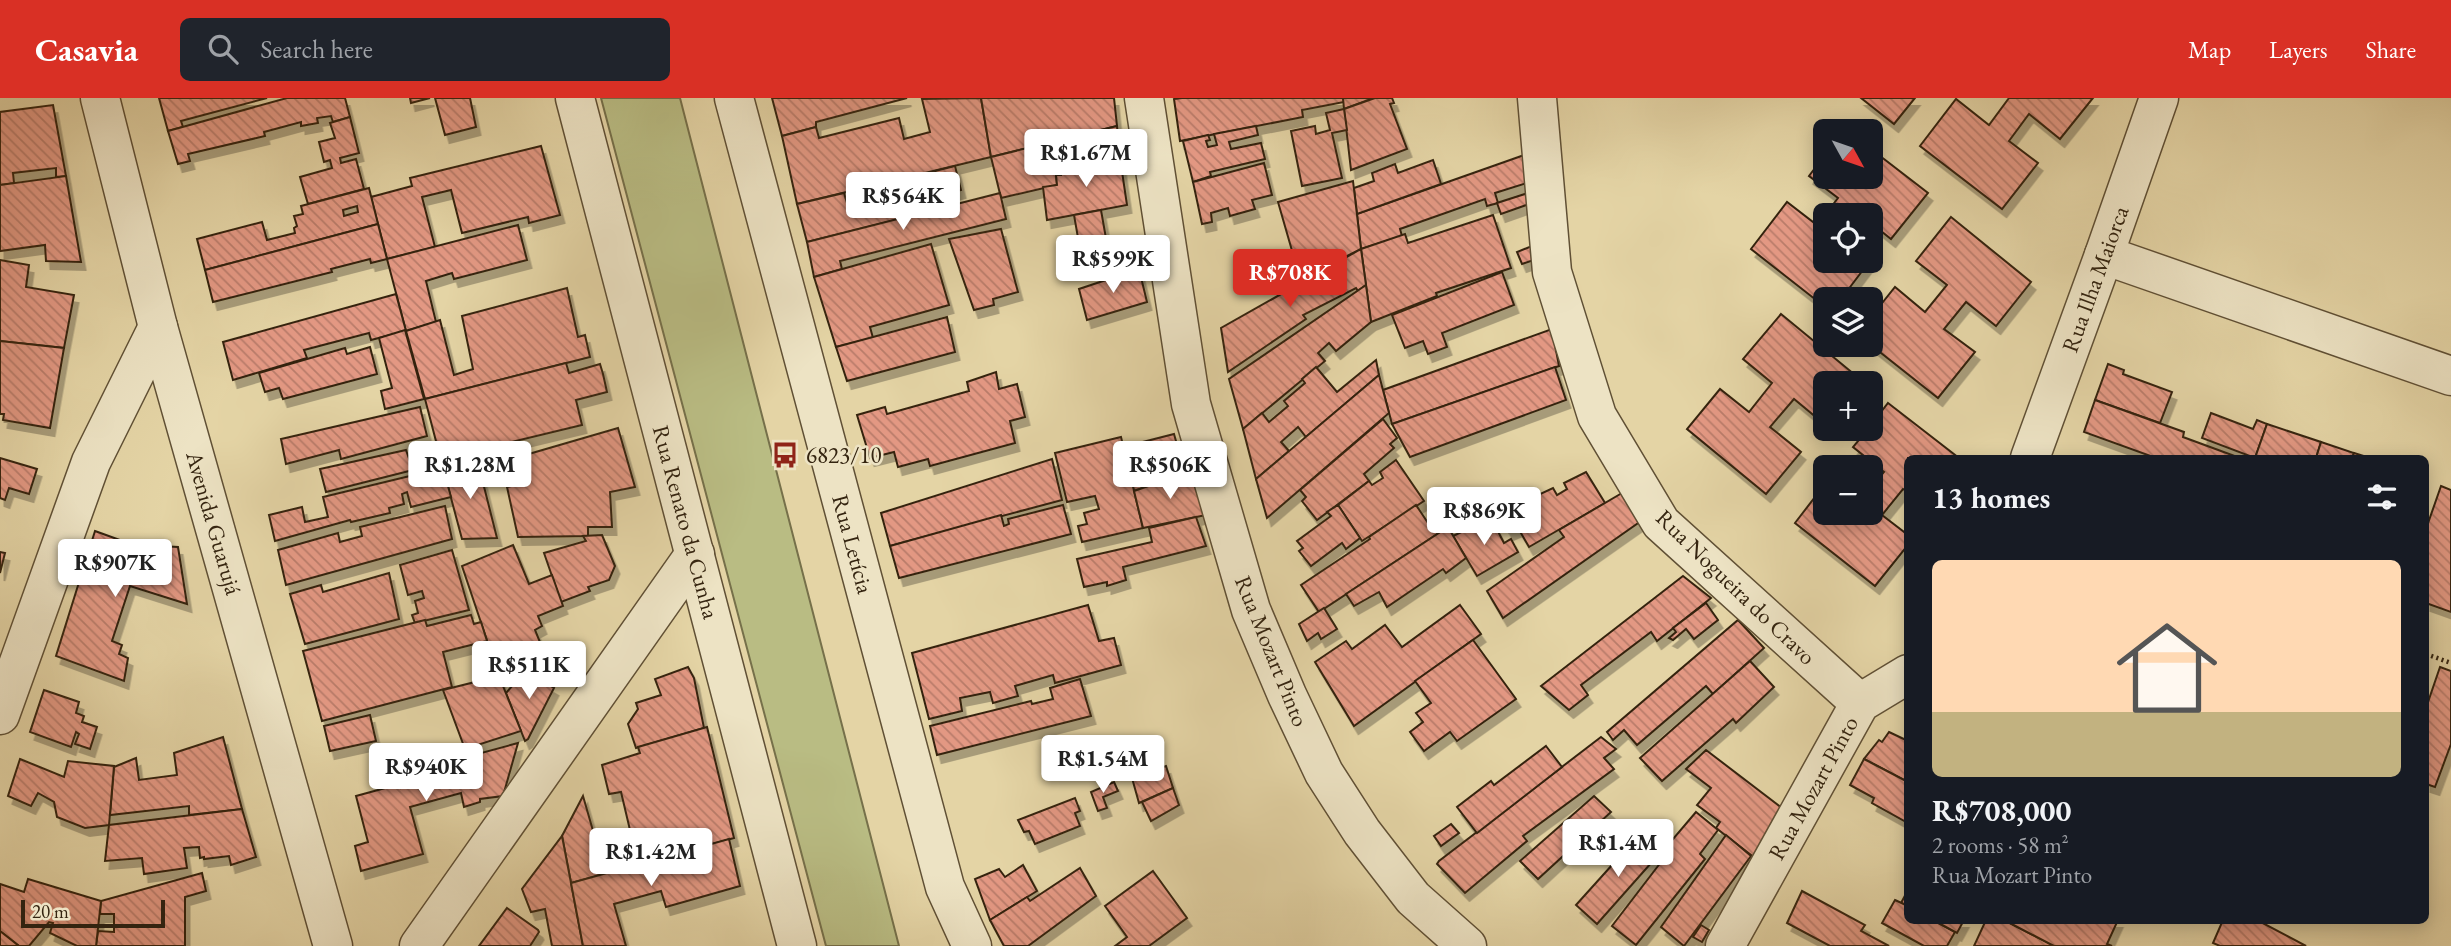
<!DOCTYPE html>
<html lang="en">
<head>
<meta charset="utf-8">
<style>
  :root { --surface:#171b24; --page:#20242c; --text:#f1f3f6; --muted:#9ea1a6; --accent:#d93025 }
  body { margin:0; font-family:"EB Garamond",serif; background:var(--page); color:var(--text); height:100vh; display:flex; flex-direction:column; font-size:26px; white-space:nowrap }
  * { box-sizing:border-box; margin:0 }
  p { font-size:23px; color:var(--muted) }
  .icon { flex:none; width:38px; height:38px; fill:none; stroke:currentColor; stroke-width:2; stroke-linecap:round; stroke-linejoin:round }
  .map { position:relative; flex:1; overflow:hidden }
  .sheet { position:absolute; left:1904px; top:357px; width:525px; height:469px; display:flex; flex-direction:column; background:var(--surface); border-radius:10px; box-shadow:0 4px 18px #0003 }
  .sheet>* { flex:none }
  .needle { width:46px; rotate:130deg }
  .tools { position:absolute; left:1813px; top:21px; display:grid; gap:14px }
  .tools a { display:grid; place-items:center; width:70px; height:70px; border-radius:10px; background:var(--surface); box-shadow:0 4px 18px #0003; font-size:35px }
  .scale { position:absolute; left:21px; bottom:18px; width:144px; box-sizing:border-box; padding-left:7px; border:4px solid #342410; border-top:0; font-size:19px; line-height:24px; white-space:nowrap; color:#342410; -webkit-text-stroke:5px #ede3c4; paint-order:stroke }
  .price { position:absolute; translate:-50% -60px; padding:0 16px; border-radius:7px; background:#fff; color:#222; font-size:23px; line-height:46px; filter:drop-shadow(0 2px 4px #0008) }
  .price::after { content:''; position:absolute; left:50%; top:42px; width:21px; height:16px; margin-left:-10px; background:inherit; clip-path:polygon(0 0,100% 0,50% 100%) }
  .price.on { background:var(--accent); color:#fff }
  ul { padding:0; list-style:none }
  li { display:grid; align-content:center; gap:14px; height:371px; padding:0 28px }
  li span { display:grid; place-items:center; height:217px; border-radius:10px; color:#555 }
  li>.icon { margin-inline-start:auto }
  span .icon { width:126px; height:126px; fill:#fffc; stroke-width:1 }
  li b { font-size:30px }
  h2 { display:flex; justify-content:space-between; align-items:center; height:84px; padding:0 28px; font-size:30px }
  header { display:flex; align-items:center; gap:42px; box-sizing:border-box; height:98px; padding:0 35px; background:var(--accent); color:#fff }
  header strong { font-size:33px }
  nav { display:flex; gap:38px; margin-inline-start:auto; font-size:24px }
  .search { width:490px; height:63px; background:var(--page); display:flex; align-items:center; gap:18px; box-sizing:border-box; padding:0 24px; border-radius:10px; color:var(--muted); font-size:26px }
  .map>svg:first-child { display:block }
</style>
</head>
<body>
<header>
<strong>Casavia</strong>
<div class="search"><svg class="icon" aria-label="search" viewBox="0 0 24 24"><circle cx="10" cy="10" r="6"/><path d="M15 15l6 6"/></svg>Search here</div>
<nav><a>Map</a><a>Layers</a><a>Share</a></nav>
</header>
<div class="map">
<svg width="2451" height="848" viewBox="0 0 2451 848">
  <defs>
    <pattern id="building-back-hatch" width="6" height="6" patternUnits="userSpaceOnUse" patternTransform="scale(1.75)"><rect width="6" height="6" fill="#e39883"/><path d="M-1 5l2 2M0 0l6 6M5-1l2 2" fill="none" stroke="#b97c6a"/></pattern>
    <filter id="shadow"><feDropShadow dx="4.5" dy="8" stdDeviation="0" flood-color="#0004"/></filter>
  </defs>
  <rect width="100%" height="100%" fill="#e4d4a5"/>
  <filter id="stains"><feTurbulence type="fractalNoise" baseFrequency=".00286" numOctaves="4"/><feColorMatrix values="0 0 0 0 .2 0 0 0 0 .09 0 0 0 0 .02 0 0 0 .5 -.17"/></filter>
  <radialGradient id="worn" r=".72"><stop offset=".6" stop-color="#630" stop-opacity="0"/><stop offset="1" stop-color="#630" stop-opacity=".3"/></radialGradient>
  <!-- green -->
  <path fill="#b9bc83" stroke="#76704a" stroke-width="2" d="M601 0H680L899 848H826Z"/>
  <!-- building -->
  <g fill="url(#building-back-hatch)" stroke="#342410" stroke-width="2" fill-rule="evenodd" filter="url(#shadow)">
    <path d="M159 0H267L181 23 183 29 168 33Z"/>
    <path d="M287 0H345L350 19 333 24 331 18 317 20 318 25 301 28V24L264 34 265 38 188 56 190 63 178 66 168 33Z"/>
    <path d="M410 0H430L411 5Z"/>
    <path d="M435 0H470L476 29 445 37Z"/>
    <path d="M772 0H907L816 24V29L782 38Z"/>
    <path d="M981 0 991 59 797 106 782 38 816 29 819 40 899 20 904 41 930 34 922 1Z"/>
    <path d="M981 0H1114L1117 28 991 59Z"/>
    <path d="M1182 0H1343L1344 4 1302 12 1303 19 1180 43 1174 1Z"/>
    <path d="M1343 0H1374L1344 11Z"/>
    <path d="M1375 0H1392L1394 5 1390 6 1407 51 1351 72 1344 11Z"/>
    <path d="M1861 0H1915L1894 26Z"/>
    <path d="M2009 0H2093L2060 41 2029 16 2009 43 2038 65 2002 111 1920 48 1956 1 1989 27Z"/>
    <path d="M53 7 66 78 56 79V70L13 75 14 85 0 87V14Z"/>
    <path d="M1344 11 1347 32 1332 35 1342 80 1302 88 1291 33 1315 28 1316 36 1330 32 1326 15Z"/>
    <path d="M350 19 359 55 340 60 341 65 356 61 364 91 308 106 300 79 332 70 330 62 324 64 319 44 335 40 330 25Z"/>
    <path d="M1117 28 1120 60 1059 68 1061 77H1056L1057 87 1001 100 991 59Z"/>
    <path d="M1256 28 1258 37 1229 44 1231 51 1261 45 1265 61 1210 74 1211 78 1193 84 1183 43 1208 37 1210 42 1206 43 1208 49 1217 47 1214 36Z"/>
    <path d="M541 48 560 117 529 125 528 119 462 135 451 92 422 99 435 149 387 161 371 99 412 88 410 80Z"/>
    <path d="M1871 51 1928 95 1891 141 1871 125V117H1825V163L1869 164 1841 201H1825V209L1751 151 1787 104 1817 127 1838 100 1809 78 1825 57V79H1871Z"/>
    <path d="M1530 55 1533 83 1495 95 1498 105 1487 108 1485 101 1400 131 1402 138 1361 151 1357 116Z"/>
    <path d="M1120 60 1127 107 1047 122 1043 89 1057 87 1056 77H1061L1059 68Z"/>
    <path d="M1433 62 1441 86 1357 116 1354 90 1374 83 1372 75 1395 66 1398 75Z"/>
    <path d="M1264 65 1272 97 1252 102 1255 111 1230 118 1228 110 1211 115 1212 124 1202 126 1193 84Z"/>
    <path d="M955 68 961 92 941 97 944 110 807 144 797 106 844 95 847 105 891 93 892 98 939 86 935 73Z"/>
    <path d="M66 78 81 164 46 163 45 147 0 153V87Z"/>
    <path d="M1353 83 1361 151 1327 168 1325 161 1297 170 1278 104Z"/>
    <path d="M369 90 378 126 205 172 197 141 262 124 267 142 295 135 294 130 297 128 294 118 303 116 301 108ZM357 108 358 114 344 118 343 112Z"/>
    <path d="M1534 93 1535 104 1501 116 1497 105Z"/>
    <path d="M1000 95 1006 121 840 163 842 171 814 179 807 144Z"/>
    <path d="M1101 112 1111 169 1084 174 1074 117Z"/>
    <path d="M1493 117 1511 170 1436 195 1437 198 1371 224 1361 151 1405 136 1408 145Z"/>
    <path d="M1951 119 2031 184 1996 228 1966 204 1944 231 1975 254 1938 300 1871 247V219L1895 189 1925 214 1947 187 1916 163Z"/>
    <path d="M378 126 387 161 371 165 370 161 331 171 332 174 213 204 205 172Z"/>
    <path d="M518 127 527 162 454 181 452 175 426 183 436 224 406 233 387 161Z"/>
    <path d="M1001 131 1018 194 993 201 994 207 974 212 949 141Z"/>
    <path d="M931 146 949 207 870 229 873 240 836 249 814 179Z"/>
    <path d="M1532 148 1537 161 1522 166 1517 154Z"/>
    <path d="M1361 151 1366 187 1358 193 1356 190 1303 217 1306 221 1228 274 1221 230Z"/>
    <path d="M0 162 29 167 26 189 74 197 64 250 0 243Z"/>
    <path d="M1139 171 1147 204 1087 222 1079 191Z"/>
    <path d="M1502 174 1514 207 1442 235 1447 249 1428 256 1423 243 1405 250 1392 217Z"/>
    <path d="M1366 187 1371 224 1336 253 1329 245 1318 255 1325 263 1243 331 1229 281Z"/>
    <path d="M567 190 578 239 585 237 590 259 425 301 406 233 440 222 454 277 473 271 462 218Z"/>
    <path d="M396 196 406 233 371 242 369 235 304 252 307 260 233 282 223 244Z"/>
    <path d="M1781 216 1860 281 1856 285H1825V322L1823 325 1794 301 1770 329 1801 354 1766 396 1687 331 1720 291 1749 314 1772 285 1743 261Z"/>
    <path d="M947 219 955 254 847 283 836 249Z"/>
    <path d="M1552 231 1559 268 1392 326 1383 292Z"/>
    <path d="M405 232 424 301 385 311 381 293 392 290 379 240Z"/>
    <path d="M0 243 64 250 50 330 3 322 4 316H0Z"/>
    <path d="M370 249 377 276 283 301 279 290 265 294 259 275 345 250 347 256Z"/>
    <path d="M1376 262 1379 277 1306 339 1298 329 1281 344 1289 353 1256 381 1243 331 1262 315 1269 324 1288 308 1284 303 1305 285 1302 281 1316 269 1337 294Z"/>
    <path d="M566 265 569 275 600 266 603 276 607 294 576 302 582 327 503 346 505 355 443 370 425 301Z"/>
    <path d="M2108 266 2124 272 2123 276 2172 294 2160 325 2095 302Z"/>
    <path d="M1555 269 1566 302 1410 359 1392 326Z"/>
    <path d="M996 274 999 291 1017 286 1025 319 1010 323 1015 345 930 368 928 361 898 369 894 354 870 360 857 317 885 309 887 316 969 293 967 284Z"/>
    <path d="M1379 277 1389 315 1267 420 1256 381Z"/>
    <path d="M2095 302 2184 334 2183 339 2240 360H2156L2084 334Z"/>
    <path d="M1888 305 1959 360H1908V394L1903 391 1882 417 1908 437V447L1875 488 1795 425 1825 386V415H1871V390L1884 374 1853 349 1868 331H1871V327Z"/>
    <path d="M420 309 427 338 341 361 339 352 286 366 281 341Z"/>
    <path d="M2211 315 2253 331 2257 322 2267 326 2255 360 2202 340Z"/>
    <path d="M1383 321 1397 340 1390 346 1394 350 1364 376 1369 383 1317 422 1302 403 1306 399 1300 392Z"/>
    <path d="M2267 326 2321 344 2316 360H2255Z"/>
    <path d="M618 330 635 389 610 394 612 429H588V438L518 439 507 389 521 386 515 360Z"/>
    <path d="M1174 336 1185 375 1134 393 1123 349Z"/>
    <path d="M1121 339 1143 430 1082 444 1078 428 1087 426 1084 415 1099 411 1095 398 1067 404 1055 355Z"/>
    <path d="M2321 344 2354 355 2352 360H2316Z"/>
    <path d="M406 352 413 372 326 394 320 371Z"/>
    <path d="M2354 355 2370 360H2352Z"/>
    <path d="M0 360 37 371 29 396 9 390 5 402 0 400Z"/>
    <path d="M477 361 497 440 462 441 443 370Z"/>
    <path d="M1052 361 1062 402 890 448 881 415Z"/>
    <path d="M1396 362 1424 403 1362 443 1338 407 1369 383 1372 387 1383 380 1380 374Z"/>
    <path d="M443 370 451 399 411 409 407 394 402 396 404 406 389 410 390 415 351 424 350 422 275 443 269 417 302 409 305 424 328 419 323 399Z"/>
    <path d="M1192 373 1206 417 1143 430 1134 393Z"/>
    <path d="M1586 374 1605 405 1529 449 1518 430 1509 434 1502 422 1510 418 1506 412 1553 390 1557 397 1567 391 1564 385Z"/>
    <path d="M2441 388 2451 392V514L2426 505V431Z"/>
    <path d="M1622 395 1641 423 1503 520 1487 493 1564 439 1559 432Z"/>
    <path d="M1063 407 1071 436 899 480 890 448 1001 417 1004 428 1009 426 1008 421Z"/>
    <path d="M1338 407 1360 440 1346 451 1342 445 1311 468 1299 453 1303 450 1297 443 1331 418 1327 414Z"/>
    <path d="M1416 407 1430 428 1443 420 1448 429 1319 514 1301 487 1370 441 1369 439Z"/>
    <path d="M445 408 452 441 286 487 278 452 338 435 340 444 362 438 360 429Z"/>
    <path d="M1196 419 1206 448 1123 469 1126 482 1107 488V484L1084 489 1077 461 1152 444 1149 430Z"/>
    <path d="M1491 420 1504 445 1511 441 1518 454 1477 478 1453 438Z"/>
    <path d="M1448 429 1466 460 1446 475 1443 471 1387 509 1379 494 1354 508 1346 496Z"/>
    <path d="M95 433 139 449 140 447 178 449 187 506 130 488 112 543 122 547 119 556 128 560 124 583 56 558Z"/>
    <path d="M602 437 615 468 609 482 588 489 590 493 561 504 544 455 586 443 583 438Z"/>
    <path d="M513 447 529 486 552 477 563 508 538 518 542 528 535 532 546 559 499 578 462 468Z"/>
    <path d="M452 452 469 512 415 525 412 517 418 515 415 503 424 500 422 493 408 497 400 467Z"/>
    <path d="M0 454 5 455 0 475Z"/>
    <path d="M389 475 399 521 305 546 290 496 321 487 323 494Z"/>
    <path d="M1683 478 1711 500 1657 543 1651 534 1581 587 1588 597 1569 612 1541 588Z"/>
    <path d="M1706 505 1718 522 1694 541 1686 531 1673 542 1669 540 1676 534 1673 530Z"/>
    <path d="M1088 507 1099 543 1114 540 1121 567 1055 585 1053 577 1015 588 1018 598 993 605 990 594 960 600 962 613 929 621 912 555Z"/>
    <path d="M1460 507 1481 536 1354 628 1315 564 1346 543 1352 551 1385 527 1402 549Z"/>
    <path d="M1324 510 1337 531 1321 541 1318 535 1307 543 1299 526Z"/>
    <path d="M471 517 474 526 481 524 487 543 443 554 452 589 322 623 303 553 425 522 427 528Z"/>
    <path d="M1738 522 1764 550 1713 596 1706 588 1637 647 1624 632 1613 642 1607 634Z"/>
    <path d="M1473 542 1516 601 1457 643 1450 634 1424 653 1410 634 1423 624 1416 615 1431 605 1415 583Z"/>
    <path d="M1750 563 1774 589 1736 625 1733 621 1662 683 1640 660Z"/>
    <path d="M688 569 694 580 704 630 636 650 628 626 638 611 636 605 661 597 655 581Z"/>
    <path d="M2440 569 2451 573V646L2435 689 2426 686V610Z"/>
    <path d="M525 573 554 590 528 641 525 643 506 595Z"/>
    <path d="M499 578 521 633 465 651 443 592Z"/>
    <path d="M1080 581 1091 618 937 657 930 628 1031 603 1032 606 1053 601 1050 590Z"/>
    <path d="M44 592 79 604 76 615 84 618 82 624 97 629 90 651 75 646 79 636 76 634 71 649 30 634Z"/>
    <path d="M370 617 376 643 330 653 324 628Z"/>
    <path d="M707 629 734 740 627 770 622 752 634 749 621 694 609 696 602 667 640 655 638 649Z"/>
    <path d="M1889 634 1908 643V684L1864 661 1879 642 1882 644Z"/>
    <path d="M223 639 242 711 189 717V708L110 717 114 669 136 660 139 682 177 677 174 655Z"/>
    <path d="M1601 639 1616 651 1604 660 1614 671 1523 738 1527 743 1465 795 1437 766 1439 763Z"/>
    <path d="M518 645 503 698 480 701V704L464 709 461 695 410 709 423 756 361 773 355 748 368 744 356 698 400 686 401 690 415 686 411 674Z"/>
    <path d="M1546 648 1562 669 1477 735 1457 709 1491 683 1494 687Z"/>
    <path d="M1706 652 1782 710 1755 760 1716 730 1720 724 1697 707 1711 690 1686 671Z"/>
    <path d="M20 661 64 679 68 663 114 668 109 727 85 730 57 719 54 704 38 695 31 708 8 698Z"/>
    <path d="M1864 661 1908 684V725L1872 705 1874 700 1850 687Z"/>
    <path d="M1166 668 1173 690 1139 705 1132 680Z"/>
    <path d="M1114 684 1118 693 1103 699 1107 710 1098 713 1091 694Z"/>
    <path d="M1173 690 1179 707 1151 723 1142 704Z"/>
    <path d="M583 698 600 757 622 752 627 770 571 785 562 738Z"/>
    <path d="M1594 698 1611 714 1538 781 1520 763Z"/>
    <path d="M1075 700 1080 713 1075 715 1080 728 1035 746 1029 733 1024 734 1018 722Z"/>
    <path d="M242 711 256 759 231 767 229 758 204 761V759L200 760 199 749 184 750 187 770 144 776 142 760 105 763 109 727Z"/>
    <path d="M1696 714 1718 732 1700 756 1705 761 1636 847 1612 828 1671 751 1667 748Z"/>
    <path d="M1451 726 1459 735 1441 748 1434 738Z"/>
    <path d="M1640 736 1660 755 1597 826 1576 807Z"/>
    <path d="M1726 737 1751 758 1684 848 1661 829Z"/>
    <path d="M562 738 571 785 583 848H552L545 811 531 814 522 791Z"/>
    <path d="M729 741 740 788 666 809 661 793 614 806 626 848H583L571 785Z"/>
    <path d="M1023 767 1037 793 990 822 975 781 999 771 1005 779Z"/>
    <path d="M1080 770 1096 798 1028 848H1004L990 822 1027 799 1030 803Z"/>
    <path d="M1153 773 1187 820 1149 848H1115L1127 839 1105 808Z"/>
    <path d="M202 775 206 793 185 799V848H96L98 833 114 834V816H100L101 803Z"/>
    <path d="M28 781 101 803 96 848H77L50 835 53 825 49 824 29 848H19L0 833V786L24 794Z"/>
    <path d="M1908 792V808L1901 805Z"/>
    <path d="M1802 793 1865 827 1861 833 1889 848H1830L1787 825Z"/>
    <path d="M1895 802 1908 808V822H1933L1955 834 1947 848H1924L1882 825Z"/>
    <path d="M507 810 538 832 539 834 530 848H479Z"/>
    <path d="M1933 822H1964L1957 835Z"/>
    <path d="M1986 822H2004L2054 848H1974Z"/>
    <path d="M2004 822H2118L2107 846 2112 848H2054Z"/>
    <path d="M2223 822H2257L2306 848H2220L2213 845Z"/>
    <path d="M1701 827 1709 832 1702 844 1693 839Z"/>
    <path d="M0 833 19 848H0Z"/>
  </g>
  <g fill="none" stroke-linecap="round" stroke-linejoin="round">
    <!-- minor casing -->
    <g stroke="#605035" stroke-width="41">
      <g id="minor">
        <path d="M1144 0 1191 306 1251 512 1287 597 1324 675 1362 734 1413 800 1467 848"/>
        <path d="M1537 0 1552 174 1597 318 1661 425 1860 605"/>
        <path d="M2104 157 2451 278"/>
        <path d="M2030 360 2104 157 2159 0"/>
        <path d="M0 617 91 364 158 229"/>
        <path d="M419 848 695 456"/>
        <path d="M1725 848 1860 605 1908 576"/>
      </g>
    </g>
    <!-- tertiary casing -->
    <g stroke="#605035" stroke-width="41">
      <g id="tertiary">
        <path d="M100 0 158 229 333 848"/>
        <path d="M575 0 797 848"/>
        <path d="M734 0 945 789 972 848"/>
      </g>
    </g>
    <!-- path -->
    <path stroke="#342410" stroke-width="4.5" stroke-dasharray="2 3.5" stroke-linecap="butt" d="M2426 556 2451 565"/>
    <!-- minor -->
    <use href="#minor" stroke="#ede3c4" stroke-width="38"/>
    <!-- tertiary -->
    <use href="#tertiary" stroke="#ede3c4" stroke-width="38"/>
  </g>
  <!-- icons -->
  <defs>
    <g id="bus-bare" transform="scale(2.1)"><path d="M-5-6H5V4H4V6H2V4H-2V6H-4V4H-5ZM-3.5-4V0h7V-4ZM-3.5 1.2v1.5H-2V1.2ZM2 1.2v1.5H3.5V1.2Z" fill="#8f2418" stroke="#ede3c4" stroke-width="2.5" paint-order="stroke"/></g>
  </defs>
  <g fill-rule="evenodd">
    <use href="#bus-bare" x="785" y="357"/>
  </g>
  <g text-anchor="middle" stroke-width="5" stroke-linejoin="round" paint-order="stroke">
    <!-- street labels -->
    <g font-size="23" fill="#342410" stroke="#ede3c4">
      <text transform="translate(2095 181) rotate(-70)" y="8">Rua Ilha Maiorca</text>
      <text transform="translate(686 424) rotate(75)" y="8">Rua Renato da Cunha</text>
      <text transform="translate(214 425) rotate(74)" y="8">Avenida Guarujá</text>
      <text transform="translate(853 446) rotate(75)" y="8">Rua Letícia</text>
      <text transform="translate(1736 489) rotate(44)" y="8">Rua Nogueira do Cravo</text>
      <text transform="translate(1272 553) rotate(68)" y="8">Rua Mozart Pinto</text>
      <text transform="translate(1813 690) rotate(-61)" y="8">Rua Mozart Pinto</text>
    </g>
    <!-- poi labels -->
    <g font-size="23" fill="#342410" stroke="#ede3c4" text-anchor="start">
      <text x="806" y="365">6823/10</text>
    </g>
  </g>
  <rect width="100%" height="100%" filter="url(#stains)"/>
  <rect width="100%" height="100%" fill="url(#worn)"/>
</svg>
<div class="tools">
<a><svg class="needle" viewBox="-14 -14 28 28"><path d="M0-13l5 13h-10z" fill="#e53935"/><path d="M0 13l5-13h-10z" fill="#9ea1a6"/></svg></a>
<a><svg class="icon" aria-label="locate" viewBox="0 0 24 24"><circle cx="12" cy="12" r="6"/><path d="M12 2v4M12 18v4M2 12h4M18 12h4"/></svg></a>
<a><svg class="icon" aria-label="layers" viewBox="0 0 24 24"><path d="M12 4l9 5-9 5-9-5zM3 14l9 5 9-5"/></svg></a>
<a>+</a>
<a>−</a>
</div>
<div class="scale">20 m</div>
<b class="price" style="left:1086px;top:91px">R$1.67M</b>
<b class="price" style="left:903px;top:134px">R$564K</b>
<b class="price" style="left:1113px;top:197px">R$599K</b>
<b class="price on" style="left:1290px;top:211px">R$708K</b>
<b class="price" style="left:470px;top:403px">R$1.28M</b>
<b class="price" style="left:1170px;top:403px">R$506K</b>
<b class="price" style="left:1484px;top:449px">R$869K</b>
<b class="price" style="left:115px;top:501px">R$907K</b>
<b class="price" style="left:529px;top:603px">R$511K</b>
<b class="price" style="left:1103px;top:697px">R$1.54M</b>
<b class="price" style="left:426px;top:705px">R$940K</b>
<b class="price" style="left:1618px;top:781px">R$1.4M</b>
<b class="price" style="left:651px;top:790px">R$1.42M</b>
<section class="sheet">
<h2>13 homes<svg class="icon" aria-label="filters" viewBox="0 0 24 24"><path d="M4 7h16M4 17h16"/><circle cx="9" cy="7" r="2"/><circle cx="15" cy="17" r="2"/></svg></h2>
<ul>
<li><span style="background:linear-gradient(#ffd9b3 70%,#c2b280 0)"><svg class="icon" aria-label="home" viewBox="0 0 24 24"><path d="M3 11l9-7 9 7M6 9v11h12V9"/></svg></span><div><b>R$708,000</b><p>2 rooms · 58 m²</p><p>Rua Mozart Pinto</p></div></li>
</ul>
</section>
</div>
</body>
</html>
